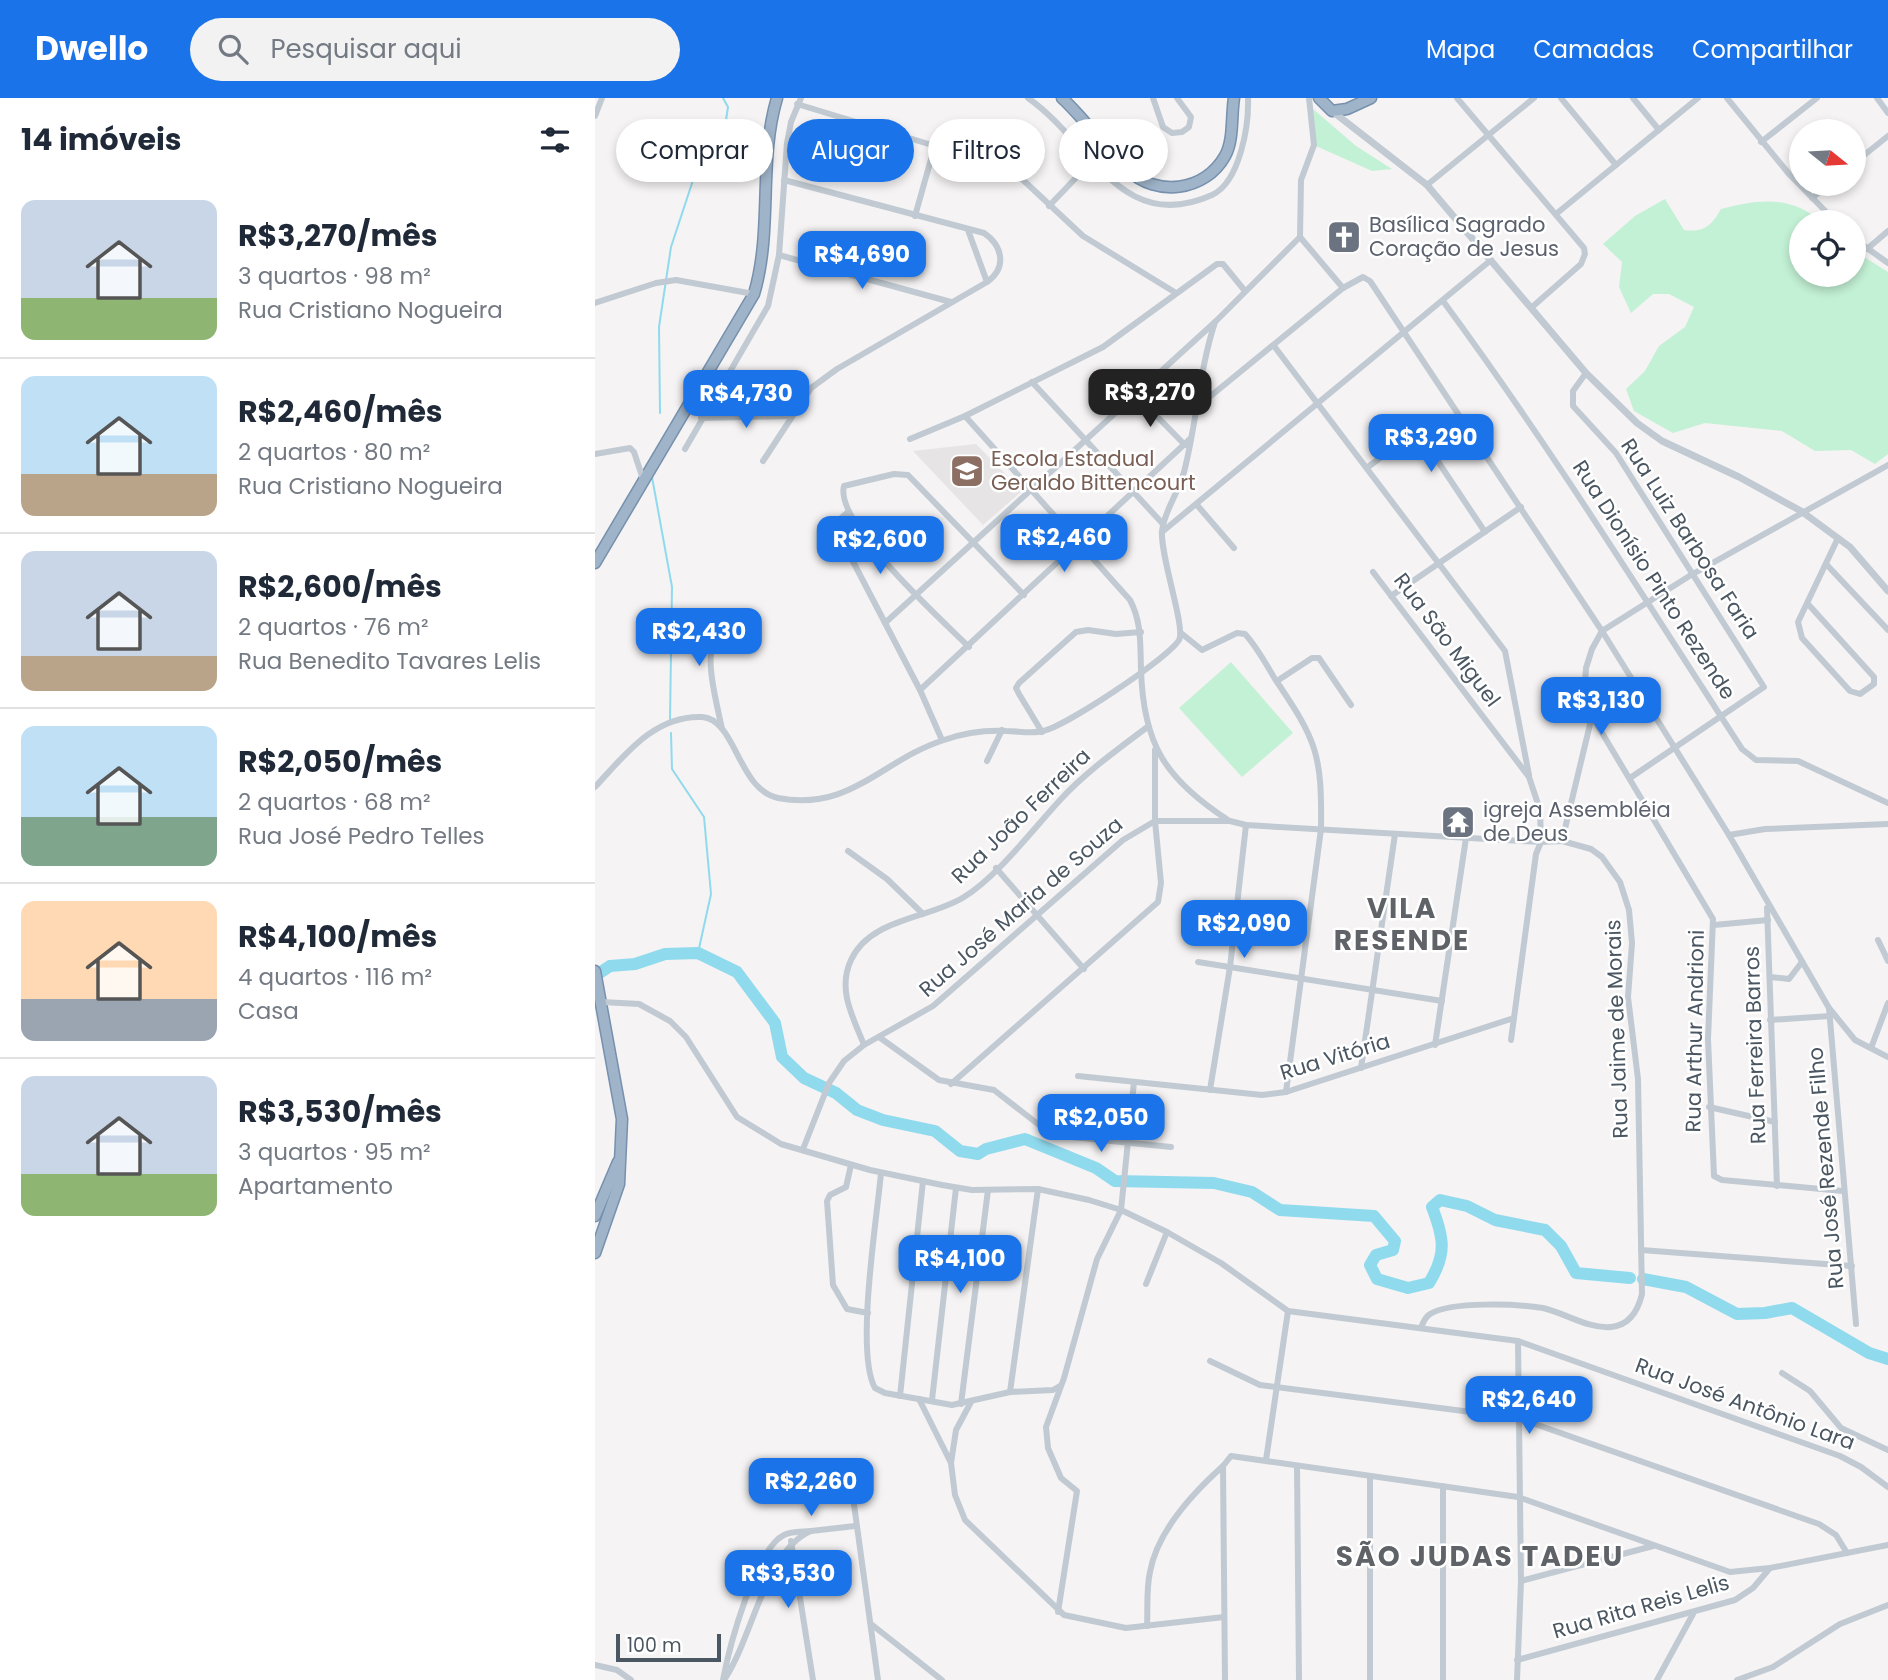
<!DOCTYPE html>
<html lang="pt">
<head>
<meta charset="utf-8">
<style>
  :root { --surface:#fff; --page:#f2f2f3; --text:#1f2937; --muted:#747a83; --line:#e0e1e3; --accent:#1a73e8 }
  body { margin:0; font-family:Poppins,sans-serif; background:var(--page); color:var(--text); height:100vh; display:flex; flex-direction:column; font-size:26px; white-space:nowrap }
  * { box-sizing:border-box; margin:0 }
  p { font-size:23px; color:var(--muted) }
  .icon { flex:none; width:38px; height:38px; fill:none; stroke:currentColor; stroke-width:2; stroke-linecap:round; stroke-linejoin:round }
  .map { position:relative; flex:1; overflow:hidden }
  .drawer { display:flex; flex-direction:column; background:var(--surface); width:595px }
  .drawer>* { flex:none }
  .banner { position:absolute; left:21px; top:21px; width:665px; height:63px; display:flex; gap:14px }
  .needle { width:46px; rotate:108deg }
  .fabs { position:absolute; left:1194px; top:21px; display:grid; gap:14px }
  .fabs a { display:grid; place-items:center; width:77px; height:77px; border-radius:50%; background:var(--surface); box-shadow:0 4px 10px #0003; font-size:35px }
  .scale { position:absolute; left:21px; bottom:18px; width:105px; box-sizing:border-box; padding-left:7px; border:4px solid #4a5661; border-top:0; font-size:19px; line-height:24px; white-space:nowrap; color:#4a5661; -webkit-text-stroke:5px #fff; paint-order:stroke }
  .price { position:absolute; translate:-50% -60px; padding:0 16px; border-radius:14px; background:var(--accent); color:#fff; font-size:23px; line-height:46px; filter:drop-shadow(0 2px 4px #0008) }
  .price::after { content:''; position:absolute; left:50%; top:42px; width:21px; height:16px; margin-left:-10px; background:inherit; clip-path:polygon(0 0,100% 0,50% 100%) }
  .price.on { background:#222; color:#fff }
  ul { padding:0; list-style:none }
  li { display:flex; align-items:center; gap:21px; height:175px; padding:0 21px }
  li+li { border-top:2px solid var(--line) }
  li span { display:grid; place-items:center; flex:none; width:196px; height:140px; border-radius:14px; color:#555 }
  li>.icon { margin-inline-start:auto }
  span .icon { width:84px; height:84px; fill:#fffc; stroke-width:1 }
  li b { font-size:30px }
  h2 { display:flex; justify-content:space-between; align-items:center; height:84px; padding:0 21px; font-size:30px }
  .pill { padding:0 24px; border-radius:32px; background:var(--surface); box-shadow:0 4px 10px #0003; font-size:24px; line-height:63px }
  .pill.on { background:var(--accent); color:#fff }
  header { display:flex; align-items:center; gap:42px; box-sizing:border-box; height:98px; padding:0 35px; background:var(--accent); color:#fff }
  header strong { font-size:33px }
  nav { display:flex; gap:38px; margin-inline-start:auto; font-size:24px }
  .search { width:490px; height:63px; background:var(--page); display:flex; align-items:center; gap:18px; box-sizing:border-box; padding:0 24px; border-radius:38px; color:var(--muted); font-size:26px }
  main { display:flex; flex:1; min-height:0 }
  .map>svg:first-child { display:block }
</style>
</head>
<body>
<header>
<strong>Dwello</strong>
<div class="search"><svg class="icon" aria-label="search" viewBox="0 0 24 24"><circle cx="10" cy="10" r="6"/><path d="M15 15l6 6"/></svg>Pesquisar aqui</div>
<nav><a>Mapa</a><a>Camadas</a><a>Compartilhar</a></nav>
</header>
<main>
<section class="drawer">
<h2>14 imóveis<svg class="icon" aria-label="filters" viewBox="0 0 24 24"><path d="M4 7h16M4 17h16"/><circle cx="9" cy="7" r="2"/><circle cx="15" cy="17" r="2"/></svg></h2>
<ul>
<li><span style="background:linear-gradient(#c9d6e8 70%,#8fb573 0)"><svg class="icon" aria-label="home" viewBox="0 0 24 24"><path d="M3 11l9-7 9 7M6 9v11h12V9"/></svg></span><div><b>R$3,270/mês</b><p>3 quartos · 98 m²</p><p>Rua Cristiano Nogueira</p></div></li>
<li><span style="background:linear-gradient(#bfe0f5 70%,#b9a48a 0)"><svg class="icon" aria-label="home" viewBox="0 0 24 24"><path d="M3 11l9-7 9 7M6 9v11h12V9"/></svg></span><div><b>R$2,460/mês</b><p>2 quartos · 80 m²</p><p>Rua Cristiano Nogueira</p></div></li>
<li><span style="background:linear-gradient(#c9d6e8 75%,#b9a48a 0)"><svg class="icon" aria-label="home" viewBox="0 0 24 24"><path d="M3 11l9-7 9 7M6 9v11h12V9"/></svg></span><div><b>R$2,600/mês</b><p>2 quartos · 76 m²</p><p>Rua Benedito Tavares Lelis</p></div></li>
<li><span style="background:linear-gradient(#bfe0f5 65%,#7fa58c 0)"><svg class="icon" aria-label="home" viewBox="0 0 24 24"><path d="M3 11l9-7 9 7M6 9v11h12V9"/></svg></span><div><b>R$2,050/mês</b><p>2 quartos · 68 m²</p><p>Rua José Pedro Telles</p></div></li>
<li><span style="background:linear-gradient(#ffd9b3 70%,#9aa5b1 0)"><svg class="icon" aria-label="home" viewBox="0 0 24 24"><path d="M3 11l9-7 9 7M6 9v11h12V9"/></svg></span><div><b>R$4,100/mês</b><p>4 quartos · 116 m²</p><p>Casa</p></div></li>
<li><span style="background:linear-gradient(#c9d6e8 70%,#8fb573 0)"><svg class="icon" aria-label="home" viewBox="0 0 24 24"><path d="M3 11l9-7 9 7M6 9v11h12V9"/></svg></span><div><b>R$3,530/mês</b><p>3 quartos · 95 m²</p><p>Apartamento</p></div></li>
</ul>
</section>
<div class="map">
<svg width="1293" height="1582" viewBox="0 0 1293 1582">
  <rect width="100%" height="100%" fill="#f5f3f3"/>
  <!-- education -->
  <path fill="#e6e4e5" d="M381 346 427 393 388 427 318 353Z"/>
  <!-- park -->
  <g fill="#c3f1d5">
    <path d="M718 11 761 48 797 71 777 73 721 48Z"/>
    <path d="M1070 101 1089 132C1109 135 1117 127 1126 111 1164 101 1195 97 1227 124H1206V177H1258V152L1293 174V356L1280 366 1256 352 1220 353 1187 333 1110 325 1078 335 1039 313 1031 291 1050 273 1064 248 1090 229 1099 209 1074 196H1058L1036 215 1024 189 1027 164 1008 146 1040 118Z"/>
    <path d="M636 564 698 635 647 679 584 610Z"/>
  </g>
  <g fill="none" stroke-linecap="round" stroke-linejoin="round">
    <!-- stream -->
    <g stroke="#90daee" stroke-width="2">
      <path d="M65 315 64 229 76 149 105 61 127 48 133 9 128 0"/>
      <path d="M57 379 77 489 75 621"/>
      <path d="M76 635 77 671 109 719 116 796 103 855"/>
    </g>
    <!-- river -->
    <g stroke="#90daee" stroke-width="12">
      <path d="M0 878 15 868 40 866 70 856 103 855 142 874 180 925 187 959 209 980 241 995 262 1012 288 1022 340 1033 365 1053 383 1056 391 1051 430 1041 501 1070 520 1083 619 1085 657 1094 685 1112 779 1118 800 1143 798 1152 781 1157 775 1167 782 1181 813 1190 834 1185C852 1156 849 1140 837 1109L845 1102 872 1108 900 1122 950 1132 966 1148 981 1175 1035 1180"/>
      <path d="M1048 1181 1091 1189 1142 1216 1170 1215 1197 1210 1274 1255 1293 1261"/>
    </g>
    <!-- trunk casing -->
    <g stroke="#7690ad" stroke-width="13">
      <g id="trunk">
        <path d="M467 0C491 22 509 50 533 72 561 99 610 94 630 58 639 42 636 18 639 0"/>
        <path d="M724 0 737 13 752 11 776 0"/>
        <path d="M0 465 159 196C178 132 163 64 182 0"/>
        <path d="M0 873 27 1021 24 1086 0 1155"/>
        <path d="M0 1118 23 1064"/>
      </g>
    </g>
    <!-- minor -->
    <g stroke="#c1cad2" stroke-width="6">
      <path d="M433 0C495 43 526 138 617 97 645 84 654 27 653 0"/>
      <path d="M558 0 568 29 577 35 587 34 594 29 596 19 582 0"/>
      <path d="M862 0 989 150 990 156 986 166 936 210"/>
      <path d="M966 0 1021 67"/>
      <path d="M1038 0 1064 32"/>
      <path d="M1132 0 1194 76 1241 124"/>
      <path d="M1282 0 1293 15"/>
      <path d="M202 6 406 68 427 81 488 138 581 195"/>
      <path d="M0 18 7 0"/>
      <path d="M1166 44 1222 0"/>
      <path d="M1258 66 1293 38"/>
      <path d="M832 87 939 0"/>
      <path d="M1217 100 1235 86"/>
      <path d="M454 108 497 63"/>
      <path d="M961 116 1103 0"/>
      <path d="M320 118 340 47"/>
      <path d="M373 132 392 184"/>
      <path d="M705 139 748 190 768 179 775 183 1007 533 1134 737 1234 910 1260 942 1293 959"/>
      <path d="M705 139 706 82 719 47 714 0"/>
      <path d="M1258 140 1293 165"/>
      <path d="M1272 151 1293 133"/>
      <path d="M184 157 356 204"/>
      <path d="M848 203C955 348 1049 500 1147 651L1161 662 1203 663 1293 705"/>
      <path d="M0 205 61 185 81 182 159 196"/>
      <path d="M679 248 910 553 934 677"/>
      <path d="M991 275 978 293V308L1021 355 1169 589 1035 680"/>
      <path d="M437 284 568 426"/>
      <path d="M540 296 590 347"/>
      <path d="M601 310 748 190"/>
      <path d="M370 318 535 502C547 525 545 546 546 571 548 646 570 681 633 722"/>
      <path d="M106 320 196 318"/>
      <path d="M315 341 370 318 508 249 622 166H628L650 193"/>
      <path d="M90 351 173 208 184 157 192 45 196 24 206 0"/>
      <path d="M0 356 35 350 39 354 48 381"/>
      <path d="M168 363 216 290 242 271 392 184C412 170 408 148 389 135L189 82"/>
      <path d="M773 369 818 335H824L890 434"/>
      <path d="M602 407 639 450"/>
      <path d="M253 414 245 421 252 452 325 592 347 642"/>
      <path d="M567 434 896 162"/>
      <path d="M1231 466 1293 532"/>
      <path d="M796 498 926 409"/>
      <path d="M1213 506 1279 579V586L1265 596 1255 593 1207 540 1203 524 1243 440"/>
      <path d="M290 525 620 224 705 139"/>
      <path d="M586 535 607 552 642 535 650 536C662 549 671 566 680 581 722 643 727 656 726 731L691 994"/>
      <path d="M374 549C347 522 239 425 249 388L299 376 313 377 429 497"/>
      <path d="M682 583 717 560H724L756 607"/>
      <path d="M325 592 595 341"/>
      <path d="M997 618 1118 821 1113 941 1119 1078 1127 1082 1248 1093"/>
      <path d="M127 631C124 615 109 560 119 548 124 541 135 536 142 531"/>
      <path d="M447 634 424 596 421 590 424 585 481 534 493 532 521 536 546 534"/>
      <path d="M392 663 407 632"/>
      <path d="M0 689C29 658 59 617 107 619 141 621 143 692 183 700 256 714 286 662 349 642 369 635 390 632 411 633 423 633 437 636 448 633 471 628 572 561 584 542 591 530 565 458 567 433 569 413 584 394 589 374 602 324 604 273 620 224"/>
      <path d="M1134 737 1170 731 1293 726"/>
      <path d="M253 753 292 781 328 816"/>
      <path d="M401 770 489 871"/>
      <path d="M1172 810 1182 1088"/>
      <path d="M1119 827 1173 822"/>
      <path d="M1283 842 1293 863"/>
      <path d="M603 864 847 903"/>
      <path d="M1175 879 1194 881 1207 864"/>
      <path d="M7 904 44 906 75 923 91 939 142 1019 186 1046 275 1072 347 1087 377 1092 443 1091 494 1102 526 1112 572 1134 626 1165 693 1213 923 1243 1245 1358 1266 1369 1293 1389"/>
      <path d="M1234 910 1261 1226"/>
      <path d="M1175 922 1235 918"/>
      <path d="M284 939 344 982 399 992 457 1037 576 1049"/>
      <path d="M916 942 941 756 946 744 967 743 997 618 990 586 991 570 997 551 1007 533 1096 477 1293 367"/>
      <path d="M269 947C258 919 242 892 256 862 275 820 334 821 369 799 402 779 439 730 466 701 491 674 522 652 551 630"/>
      <path d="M840 947 871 740"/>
      <path d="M1276 950 1293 905"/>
      <path d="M766 970 800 736"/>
      <path d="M483 978 667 997 691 994 919 920"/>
      <path d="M356 986 563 804 566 785 560 723V652"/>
      <path d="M615 992 635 869 651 727"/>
      <path d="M1114 1009 1180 1024"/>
      <path d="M208 1051 234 985 249 963 269 947 338 908 528 742 560 723H635L651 727 946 744 945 712 934 679 778 474"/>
      <path d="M256 1067 251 1089 235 1097 232 1103 238 1187 252 1211 273 1215"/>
      <path d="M286 1075C282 1120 260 1255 280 1290L290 1295 357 1307 415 1294 458 1292 465 1288"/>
      <path d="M1046 1152 1257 1168"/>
      <path d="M551 1186 572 1134"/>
      <path d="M826 1230C828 1225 829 1220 835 1216 856 1203 923 1206 948 1210 970 1215 993 1231 1016 1229 1035 1227 1043 1213 1047 1196L1043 981 1033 899 1037 845 1034 812 1025 784 1007 759 996 751 967 743"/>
      <path d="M615 1263 665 1287 923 1320 1224 1426 1241 1437 1252 1455"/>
      <path d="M1187 1275 1215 1293 1246 1330 1293 1352"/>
      <path d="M415 1294 443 1091"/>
      <path d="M305 1298 328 1083"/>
      <path d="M324 1301 356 1365 361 1332 376 1304"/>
      <path d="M337 1302 361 1090"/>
      <path d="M366 1306 393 1092"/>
      <path d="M671 1362 693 1213"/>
      <path d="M356 1365 360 1397 370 1422 469 1517 531 1530 629 1519"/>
      <path d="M702 1368 704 1582"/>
      <path d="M775 1379V1582"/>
      <path d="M848 1388V1582"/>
      <path d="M258 1399 283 1582"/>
      <path d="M216 1433 260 1428"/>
      <path d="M196 1443 218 1582"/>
      <path d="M926 1483 1058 1448"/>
      <path d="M463 1514 482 1393 466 1380 453 1350 451 1329 469 1280 502 1161 526 1112 539 984"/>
      <path d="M276 1526 347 1582"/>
      <path d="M552 1528C553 1510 551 1491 555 1474 562 1434 599 1394 628 1368"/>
      <path d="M922 1562 1140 1502 1158 1490 1175 1470 1293 1447"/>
      <path d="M0 1567 22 1572 36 1582"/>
      <path d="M128 1582C134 1550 160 1451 189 1437 197 1433 208 1434 216 1433 170 1452 157 1542 129 1582"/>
      <path d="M630 1582 628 1368 636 1358 923 1399 1135 1474 1175 1470"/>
      <path d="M922 1582 926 1483 923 1243"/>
      <path d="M1062 1582 1098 1516"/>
      <path d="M1142 1582 1178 1569 1245 1526 1293 1507"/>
    </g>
    <!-- tertiary -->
    <path stroke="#c1cad2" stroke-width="7" d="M737 13 832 87 991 275 1042 325 1067 343 1144 379 1206 413 1255 449 1293 493"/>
    <!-- trunk -->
    <use href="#trunk" stroke="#9fb4c9" stroke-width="10"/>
  </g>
  <!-- icons -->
  <defs>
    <g id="church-square" transform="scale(1.75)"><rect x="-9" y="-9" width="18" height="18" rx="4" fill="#6b7280" stroke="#fff"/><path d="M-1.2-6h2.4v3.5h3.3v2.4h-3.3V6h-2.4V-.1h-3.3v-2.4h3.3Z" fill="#fff"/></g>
    <g id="school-square" transform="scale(1.75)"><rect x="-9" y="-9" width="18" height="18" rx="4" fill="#8d6e63" stroke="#fff"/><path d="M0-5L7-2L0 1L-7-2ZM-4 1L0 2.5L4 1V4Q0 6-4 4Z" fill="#fff"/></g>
    <g id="temple-square" transform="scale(1.75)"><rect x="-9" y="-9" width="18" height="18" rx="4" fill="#6b7280" stroke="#fff"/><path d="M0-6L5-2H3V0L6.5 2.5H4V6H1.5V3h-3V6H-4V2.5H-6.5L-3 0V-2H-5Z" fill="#fff"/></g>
  </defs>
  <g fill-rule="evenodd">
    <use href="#church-square" x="749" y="139"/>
    <use href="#school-square" x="372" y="373"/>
    <use href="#temple-square" x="863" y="724"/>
  </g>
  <g text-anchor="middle" stroke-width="5" stroke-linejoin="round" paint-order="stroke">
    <!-- worship labels -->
    <g font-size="21" fill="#5b616d" stroke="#fff" text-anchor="start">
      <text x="774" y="134">Basílica Sagrado<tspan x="774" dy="24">Coração de Jesus</tspan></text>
      <text x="888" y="719">igreja Assembléia<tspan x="888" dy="24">de Deus</tspan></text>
    </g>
    <!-- education labels -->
    <g font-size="21" fill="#785e54" stroke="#fff" text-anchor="start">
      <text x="396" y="368">Escola Estadual<tspan x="396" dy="24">Geraldo Bittencourt</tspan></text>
    </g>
    <!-- street labels -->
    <g font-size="21" fill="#4a5661" stroke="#fff">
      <text transform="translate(1095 441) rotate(57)" y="7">Rua Luiz Barbosa Faria</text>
      <text transform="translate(1059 482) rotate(57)" y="7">Rua Dionísio Pinto Rezende</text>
      <text transform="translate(852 542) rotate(53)" y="7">Rua São Miguel</text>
      <text transform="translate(426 718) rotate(-44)" y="7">Rua João Ferreira</text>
      <text transform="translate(426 809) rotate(-41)" y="7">Rua José Maria de Souza</text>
      <text transform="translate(1022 931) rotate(-92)" y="7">Rua Jaime de Morais</text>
      <text transform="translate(1100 933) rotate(-89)" y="7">Rua Arthur Andrioni</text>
      <text transform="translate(1160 947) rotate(-92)" y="7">Rua Ferreira Barros</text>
      <text transform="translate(740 959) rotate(-17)" y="7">Rua Vitória</text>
      <text transform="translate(1231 1070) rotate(-95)" y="7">Rua José Rezende Filho</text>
      <text transform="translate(1150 1306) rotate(20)" y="7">Rua José Antônio Lara</text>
      <text transform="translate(1046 1509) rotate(-16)" y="7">Rua Rita Reis Lelis</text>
    </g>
    <!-- district labels -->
    <g font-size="28" font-weight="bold" letter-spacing="2" fill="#5f6368" stroke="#fff">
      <text x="807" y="820">VILA<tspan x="807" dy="32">RESENDE</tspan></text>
      <text x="885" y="1468">SÃO JUDAS TADEU</text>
    </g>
  </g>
</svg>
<div class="fabs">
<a><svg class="needle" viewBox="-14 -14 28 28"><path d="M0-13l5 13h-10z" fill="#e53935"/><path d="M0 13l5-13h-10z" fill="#747a83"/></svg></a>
<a><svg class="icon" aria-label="locate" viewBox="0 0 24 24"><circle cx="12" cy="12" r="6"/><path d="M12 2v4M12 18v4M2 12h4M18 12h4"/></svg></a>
</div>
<div class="scale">100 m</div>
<b class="price" style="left:267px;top:193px">R$4,690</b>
<b class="price on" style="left:555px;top:331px">R$3,270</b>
<b class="price" style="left:151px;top:332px">R$4,730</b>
<b class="price" style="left:836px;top:376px">R$3,290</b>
<b class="price" style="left:469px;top:476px">R$2,460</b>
<b class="price" style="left:285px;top:478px">R$2,600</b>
<b class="price" style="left:104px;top:570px">R$2,430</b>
<b class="price" style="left:1006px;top:639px">R$3,130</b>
<b class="price" style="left:649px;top:862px">R$2,090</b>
<b class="price" style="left:506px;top:1056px">R$2,050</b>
<b class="price" style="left:365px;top:1197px">R$4,100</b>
<b class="price" style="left:934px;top:1338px">R$2,640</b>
<b class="price" style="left:216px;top:1420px">R$2,260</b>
<b class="price" style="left:193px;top:1512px">R$3,530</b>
<div class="banner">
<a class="pill">Comprar</a>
<a class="pill on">Alugar</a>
<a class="pill">Filtros</a>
<a class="pill">Novo</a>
</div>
</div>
</main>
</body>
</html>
